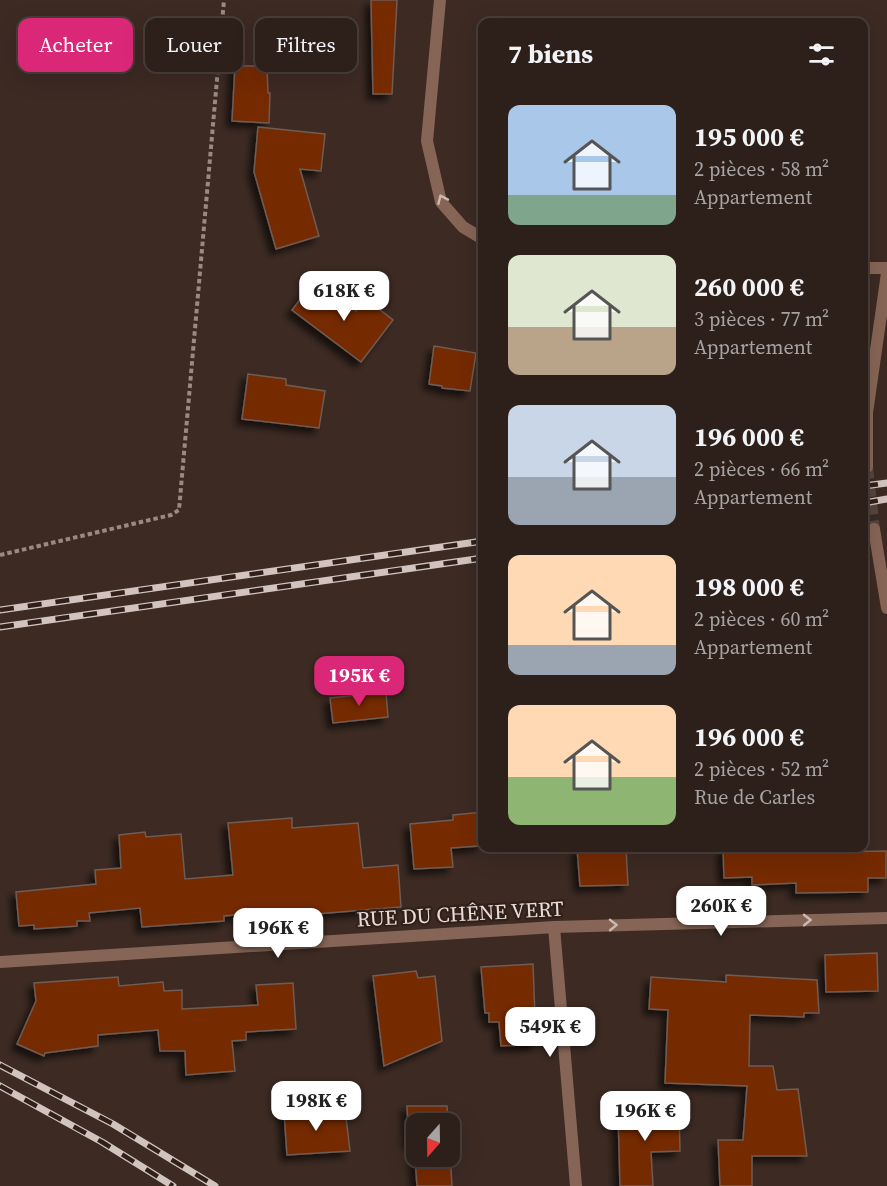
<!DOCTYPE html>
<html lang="fr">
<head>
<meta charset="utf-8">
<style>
  :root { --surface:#2d201a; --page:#392d27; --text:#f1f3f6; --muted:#a7a3a2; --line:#483e39; --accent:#db2777 }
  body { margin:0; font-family:"Source Serif 4",serif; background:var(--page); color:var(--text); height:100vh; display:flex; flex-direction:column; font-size:22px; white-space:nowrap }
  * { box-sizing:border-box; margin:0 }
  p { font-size:20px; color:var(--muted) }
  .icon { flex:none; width:33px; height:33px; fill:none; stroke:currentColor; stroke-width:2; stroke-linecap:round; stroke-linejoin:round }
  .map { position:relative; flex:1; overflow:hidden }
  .drawer { position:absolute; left:478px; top:18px; width:390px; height:834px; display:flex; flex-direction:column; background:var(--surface); border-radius:12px; box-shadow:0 6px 24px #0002,0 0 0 2px var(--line) }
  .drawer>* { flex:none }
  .hud { position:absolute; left:18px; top:18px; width:370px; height:54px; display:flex; gap:12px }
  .needle { width:39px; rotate:200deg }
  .tools { position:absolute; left:406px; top:1113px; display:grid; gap:12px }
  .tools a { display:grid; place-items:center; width:54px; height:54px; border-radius:12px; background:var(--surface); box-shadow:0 6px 24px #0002,0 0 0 2px var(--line); font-size:30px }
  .price { position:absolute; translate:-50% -51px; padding:0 14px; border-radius:12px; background:#fff; color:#222; font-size:20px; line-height:39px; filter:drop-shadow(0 2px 3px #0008) }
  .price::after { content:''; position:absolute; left:50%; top:36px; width:18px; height:14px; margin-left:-9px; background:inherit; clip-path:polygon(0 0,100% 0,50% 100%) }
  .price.selected { background:var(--accent); color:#fff }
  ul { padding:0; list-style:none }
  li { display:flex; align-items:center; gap:18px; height:150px; padding:0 30px }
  li span { display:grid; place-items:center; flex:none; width:168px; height:120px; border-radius:12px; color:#555 }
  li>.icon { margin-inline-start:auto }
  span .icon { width:72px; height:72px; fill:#fffc; stroke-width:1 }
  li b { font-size:26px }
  h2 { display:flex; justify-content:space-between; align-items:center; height:72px; padding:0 30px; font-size:26px }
  .chip { padding:0 21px; border-radius:12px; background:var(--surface); box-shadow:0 6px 24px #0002,0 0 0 2px var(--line); font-size:21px; line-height:54px }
  .chip.selected { background:var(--accent); color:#fff }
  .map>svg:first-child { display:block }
</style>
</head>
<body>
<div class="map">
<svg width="887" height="1186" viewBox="0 0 887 1186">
  <defs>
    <filter id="shadow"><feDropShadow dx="-5.5" dy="5.5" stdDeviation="3" flood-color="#0009"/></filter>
  </defs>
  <rect width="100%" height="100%" fill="#3c2a23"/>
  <!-- building -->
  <g fill="#742b04" stroke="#6f5b53" stroke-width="1.5" filter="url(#shadow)">
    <path d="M371 0H397L392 94H373Z"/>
    <path d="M235 66H267L268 93H270L269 123 232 121Z"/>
    <path d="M258 127 325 134 321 171 300 169 319 236 276 249 254 172Z"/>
    <path d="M311 285 341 307 346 302 356 311 365 298 393 320 361 362 292 310Z"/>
    <path d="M434 346 476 353 470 391 442 388V386L429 384Z"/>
    <path d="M248 374 286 379V385L325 391 319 428 242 419Z"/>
    <path d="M386 692 388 717 333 723 330 698Z"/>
    <path d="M483 812V843H479V846L451 848 453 867 414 869 410 824 453 820V815Z"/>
    <path d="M292 818V828L358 823 363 868 398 865 401 907 279 917V911L224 916V921L142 927 140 908 89 913 90 921H77V926L34 929V925L19 926 16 892 96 884 95 870 121 868 119 835 145 832 146 837 181 834 185 879 233 875 228 823Z"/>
    <path d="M577 848H626L628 885 580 886Z"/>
    <path d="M723 848H776V853L886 851V878H868V892L796 893V883L752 885V877L724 878Z"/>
    <path d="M877 953 878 991 826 992 825 955Z"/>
    <path d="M533 964 536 1044 501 1046 499 1022H489V1013H485L481 967Z"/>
    <path d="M416 971 418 978 435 976 442 1041 384 1066 373 976Z"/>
    <path d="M726 975 817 980 819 1013H804V1017L750 1015 749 1066H773L777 1090 798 1089 807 1156H752V1186H720L718 1140H743L747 1086 665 1083 668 1010 649 1009 651 977 726 982Z"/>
    <path d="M118 977 119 986 163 982 164 991 182 990V1009L258 1005 256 985 293 983 296 1029 246 1032V1040L232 1041 235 1071 186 1075 185 1051H160L158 1030 98 1035V1046L45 1053 44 1056 17 1044 36 1001 34 983Z"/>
    <path d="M407 1106H447L448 1124H417V1156H450V1153L452 1186H417L414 1144H409Z"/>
    <path d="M345 1109 350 1151 287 1155 284 1112Z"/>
    <path d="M679 1109 680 1151 651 1152 653 1186H620L618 1111Z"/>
  </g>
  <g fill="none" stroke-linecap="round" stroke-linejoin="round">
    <!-- minor-tunnel -->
    <path stroke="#56453e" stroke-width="12" stroke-dasharray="12 6" stroke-linecap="butt" d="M867 467 874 529"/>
    <!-- path -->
    <path stroke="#998a84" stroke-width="4" stroke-dasharray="4.5 3" stroke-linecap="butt" d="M0 555 171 515 179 510 224 0"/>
    <!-- minor -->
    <g stroke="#876556" stroke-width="12">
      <path d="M440 0 427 141 441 202 463 227 483 239"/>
      <path d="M864 268H887"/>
      <path d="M867 467V413L887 273"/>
      <path d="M874 529 887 608"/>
      <path d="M554 927 576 1186"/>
      <path d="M0 962 554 927 887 918"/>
    </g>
    <!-- rail casing -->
    <g stroke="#d1c4be" stroke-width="7">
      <g id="rail">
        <path d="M864 486 887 483"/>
        <path d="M864 503 887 499"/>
        <path d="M0 610 483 541"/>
        <path d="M0 627 483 558"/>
        <path d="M0 1065 113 1124 215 1186"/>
        <path d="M0 1086 102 1142 173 1186"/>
      </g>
    </g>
    <!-- rail -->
    <use href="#rail" stroke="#312019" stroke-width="4.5" stroke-dasharray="14" stroke-linecap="butt"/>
  </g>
  <!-- one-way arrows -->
  <defs><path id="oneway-chevron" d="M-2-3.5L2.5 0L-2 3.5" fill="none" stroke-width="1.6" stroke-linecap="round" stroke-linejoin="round" transform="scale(1.5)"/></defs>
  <g stroke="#ccb9b1">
    <use href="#oneway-chevron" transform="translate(442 199) rotate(-114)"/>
    <use href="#oneway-chevron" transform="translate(807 920) rotate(-1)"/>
    <use href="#oneway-chevron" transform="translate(613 925) rotate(-1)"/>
  </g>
  <g text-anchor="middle" stroke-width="4.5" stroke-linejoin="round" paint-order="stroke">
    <!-- street labels -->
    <g font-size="21" fill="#e9ddd8" stroke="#312019">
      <text transform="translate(460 914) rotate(-3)" y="7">RUE DU CHÊNE VERT</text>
    </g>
  </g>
</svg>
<div class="tools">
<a><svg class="needle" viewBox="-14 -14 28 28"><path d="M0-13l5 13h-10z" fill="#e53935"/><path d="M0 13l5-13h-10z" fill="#a7a3a2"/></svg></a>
</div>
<b class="price" style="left:344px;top:322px">618K €</b>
<b class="price selected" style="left:359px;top:707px">195K €</b>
<b class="price" style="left:721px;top:937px">260K €</b>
<b class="price" style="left:278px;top:959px">196K €</b>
<b class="price" style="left:550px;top:1058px">549K €</b>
<b class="price" style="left:316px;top:1132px">198K €</b>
<b class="price" style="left:645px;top:1142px">196K €</b>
<div class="hud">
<a class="chip selected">Acheter</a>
<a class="chip">Louer</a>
<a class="chip">Filtres</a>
</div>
<section class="drawer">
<h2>7 biens<svg class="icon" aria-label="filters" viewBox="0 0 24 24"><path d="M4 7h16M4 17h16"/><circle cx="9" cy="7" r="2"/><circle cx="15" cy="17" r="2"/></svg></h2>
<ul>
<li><span style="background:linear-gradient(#a9c7e8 75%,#7fa58c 0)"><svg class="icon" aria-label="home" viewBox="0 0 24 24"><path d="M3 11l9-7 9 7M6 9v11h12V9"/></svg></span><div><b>195 000 €</b><p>2 pièces · 58 m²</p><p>Appartement</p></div></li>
<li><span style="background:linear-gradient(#dfe7d0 60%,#b9a48a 0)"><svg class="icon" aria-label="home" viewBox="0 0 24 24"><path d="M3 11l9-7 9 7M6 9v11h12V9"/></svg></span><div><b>260 000 €</b><p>3 pièces · 77 m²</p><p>Appartement</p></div></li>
<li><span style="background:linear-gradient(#c9d6e8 60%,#9aa5b1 0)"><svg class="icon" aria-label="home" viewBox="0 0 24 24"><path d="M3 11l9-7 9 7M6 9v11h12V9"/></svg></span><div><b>196 000 €</b><p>2 pièces · 66 m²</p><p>Appartement</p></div></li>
<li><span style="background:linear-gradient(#ffd9b3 75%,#9aa5b1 0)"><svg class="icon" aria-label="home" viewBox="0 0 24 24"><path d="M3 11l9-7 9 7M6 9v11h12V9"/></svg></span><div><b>198 000 €</b><p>2 pièces · 60 m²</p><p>Appartement</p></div></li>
<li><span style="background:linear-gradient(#ffd9b3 60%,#8fb573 0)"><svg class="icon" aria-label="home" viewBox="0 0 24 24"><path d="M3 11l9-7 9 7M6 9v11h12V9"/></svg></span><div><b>196 000 €</b><p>2 pièces · 52 m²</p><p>Rue de Carles</p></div></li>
</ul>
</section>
</div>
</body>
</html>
